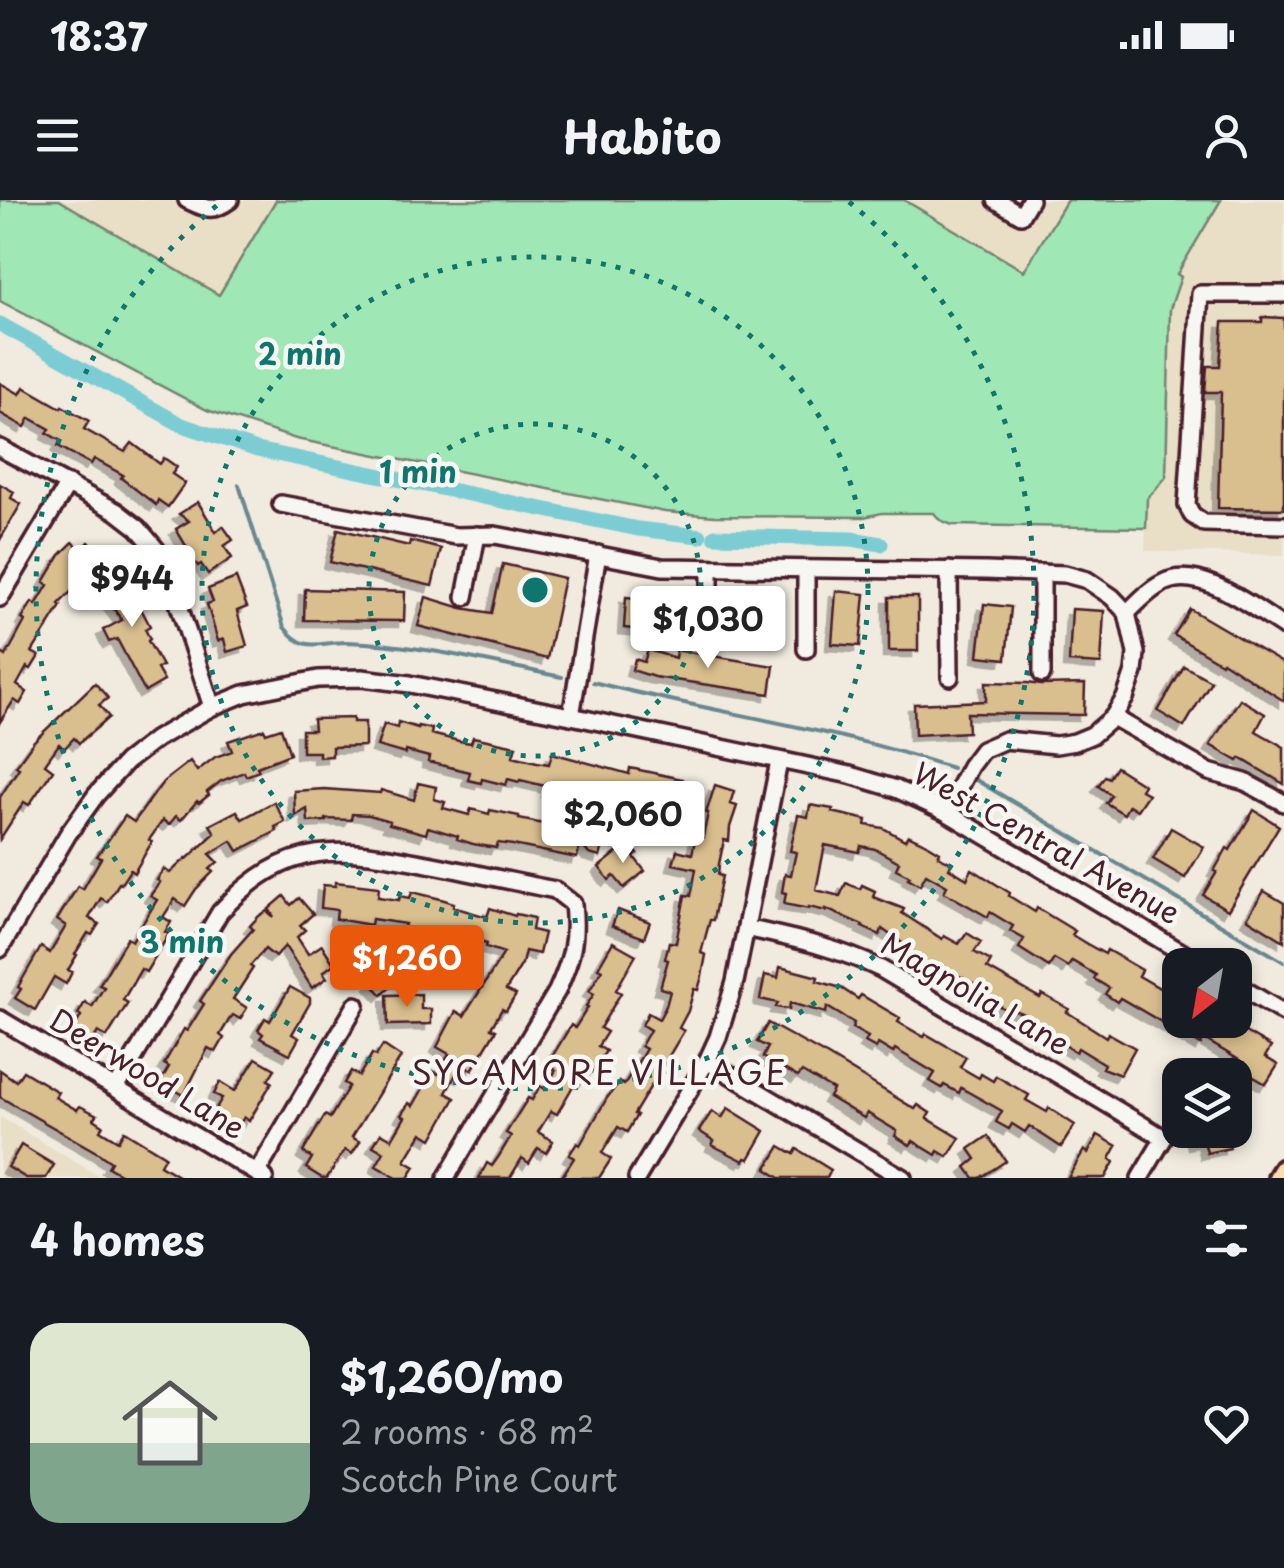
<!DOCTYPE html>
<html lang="en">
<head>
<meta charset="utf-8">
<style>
  :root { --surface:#171b24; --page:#20242c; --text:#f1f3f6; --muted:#9ea1a6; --accent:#ea580c }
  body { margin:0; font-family:"Playpen Sans",sans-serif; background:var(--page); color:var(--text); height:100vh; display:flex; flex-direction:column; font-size:38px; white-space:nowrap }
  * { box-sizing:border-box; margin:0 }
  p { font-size:32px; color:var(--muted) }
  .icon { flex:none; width:55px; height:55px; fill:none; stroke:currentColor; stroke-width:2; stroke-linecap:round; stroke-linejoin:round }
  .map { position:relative; height:978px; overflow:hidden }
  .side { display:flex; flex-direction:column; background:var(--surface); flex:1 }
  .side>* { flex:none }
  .needle { width:65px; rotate:211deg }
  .controls { position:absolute; left:1162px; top:748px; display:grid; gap:20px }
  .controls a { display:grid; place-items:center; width:90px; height:90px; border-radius:20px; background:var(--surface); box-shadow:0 5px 15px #0003; font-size:50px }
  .price { position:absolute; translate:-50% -85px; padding:0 22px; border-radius:10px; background:#fff; color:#222; font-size:32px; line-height:65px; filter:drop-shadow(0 2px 5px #0008) }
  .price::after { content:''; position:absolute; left:50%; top:60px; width:30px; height:22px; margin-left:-15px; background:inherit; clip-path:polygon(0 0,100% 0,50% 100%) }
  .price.selected { background:var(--accent); color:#fff }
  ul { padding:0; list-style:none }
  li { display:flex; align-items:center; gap:30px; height:250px; padding:0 30px }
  li span { display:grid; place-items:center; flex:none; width:280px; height:200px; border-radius:30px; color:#555 }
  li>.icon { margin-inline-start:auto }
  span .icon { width:120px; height:120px; fill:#fffc; stroke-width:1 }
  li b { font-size:42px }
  h2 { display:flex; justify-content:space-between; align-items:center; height:120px; padding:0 30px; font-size:42px }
  .status { display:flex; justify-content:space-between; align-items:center; height:70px; padding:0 50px; background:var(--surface); direction:ltr }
  .status svg { height:28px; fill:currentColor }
  header { display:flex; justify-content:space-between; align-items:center; height:130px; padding:0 30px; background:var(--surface); font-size:45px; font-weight:700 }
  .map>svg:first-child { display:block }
</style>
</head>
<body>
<div class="status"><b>18:37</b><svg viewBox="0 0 49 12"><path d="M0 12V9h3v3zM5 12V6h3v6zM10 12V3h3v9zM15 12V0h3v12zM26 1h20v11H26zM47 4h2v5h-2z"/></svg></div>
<header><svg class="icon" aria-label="menu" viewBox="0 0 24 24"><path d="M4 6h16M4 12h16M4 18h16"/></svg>Habito<svg class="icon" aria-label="person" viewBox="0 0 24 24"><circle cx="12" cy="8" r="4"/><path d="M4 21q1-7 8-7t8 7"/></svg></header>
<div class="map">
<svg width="1284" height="978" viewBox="0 0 1284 978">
  <defs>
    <filter id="shadow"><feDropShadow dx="-6" dy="6" stdDeviation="0" flood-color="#0004"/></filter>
  </defs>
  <rect width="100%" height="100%" fill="#f0ebde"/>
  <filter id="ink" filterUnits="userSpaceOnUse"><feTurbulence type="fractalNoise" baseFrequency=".01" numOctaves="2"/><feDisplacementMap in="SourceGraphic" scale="20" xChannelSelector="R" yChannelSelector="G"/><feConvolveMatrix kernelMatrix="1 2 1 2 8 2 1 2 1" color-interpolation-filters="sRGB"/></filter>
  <g filter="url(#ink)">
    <!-- built -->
    <g fill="#e9dec6">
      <path d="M59 0H276L219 95Z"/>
      <path d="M904 0H1067L1024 71Z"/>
      <path d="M1218 0H1284V355L1145 351 1153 108Z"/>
      <path d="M0 917 102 978H0Z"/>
    </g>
    <!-- green -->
    <path fill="#9fe7b5" stroke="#748370" stroke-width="2.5" d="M0 0H59L219 95 276 0H904L1024 71 1067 0H1221L1177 74 1181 77 1170 109 1166 277 1147 299 1146 328 952 325 940 320 934 313H882L864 317 715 316 665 312 296 239 207 210 0 101Z"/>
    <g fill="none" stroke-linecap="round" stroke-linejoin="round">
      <!-- stream -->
      <g stroke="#678790" stroke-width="4">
        <path d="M239 285 284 427C305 454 318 442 347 442 419 444 491 463 562 477"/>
        <path d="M593 482C713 513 835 528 952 568"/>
        <path d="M976 580 1284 762"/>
      </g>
      <!-- canal -->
      <g stroke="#7bccd4" stroke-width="15">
        <path d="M0 124 182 225 257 250 638 329 700 336"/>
        <path d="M715 336 852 339 881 344"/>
      </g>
    </g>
    <!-- building -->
    <g fill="#d9be8e" stroke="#4a1f2b" stroke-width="2.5" filter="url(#shadow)">
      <path d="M1262 117 1284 118V309L1218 308 1221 192H1205L1207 166H1220L1223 122H1262Z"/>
      <path d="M0 183 20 194 24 187 61 208 62 206 89 221 84 229 125 252 132 243 160 264 164 258 177 267 172 274 185 283 168 307 158 300 156 305 121 278 123 275 94 259 91 264 58 246 61 241 47 233 50 229 30 218 25 227 0 213Z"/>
      <path d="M0 284 14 292 11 298 21 304 0 340Z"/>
      <path d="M198 302 216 332 223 326 233 340 224 346 232 358 208 374 201 364 198 366 187 352 189 351 176 329 189 321 179 314Z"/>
      <path d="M338 329 409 346 410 341 441 349 432 386 330 362Z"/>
      <path d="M73 342 81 350 89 342 105 357 59 404 61 406 32 452 39 456 31 469 27 467 17 485 27 492 20 504 14 500 0 522V452L6 456 25 421 22 419 32 402 36 405 48 385 44 382 60 355Z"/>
      <path d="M503 364 564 378 547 459 418 426 426 397 462 408 492 413Z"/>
      <path d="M125 367 133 379 128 383 138 395 135 397 150 426 145 429 150 439 148 441 162 466 157 469 164 481 145 492 117 439 109 442 103 430 122 420 107 400 110 398 100 385Z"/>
      <path d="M236 378 247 407 237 411 247 446 227 452 224 439 218 441 207 404 213 402 208 389Z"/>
      <path d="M305 389 405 392 404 421 304 420Z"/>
      <path d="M836 391 865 394 860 446 832 444Z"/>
      <path d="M626 397 678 402 676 433 624 428Z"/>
      <rect x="889" y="397" width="29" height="54"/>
      <path d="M757 398H777L775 439 737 437 738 405 757 406Z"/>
      <path d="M984 404 1011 407 1006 459 978 456Z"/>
      <path d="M1072 409 1104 411 1101 464 1069 462Z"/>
      <path d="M1190 409 1284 464V501L1222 461 1221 463 1174 435Z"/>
      <path d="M648 450 675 458 676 450 774 466 770 494 654 477 632 470 635 459 644 462Z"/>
      <path d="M1184 466 1211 481 1184 527 1158 511Z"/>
      <path d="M986 482 1028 483 1041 485 1085 484 1084 515 967 513 968 532 915 535 914 504 986 501Z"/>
      <path d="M95 483 108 498 99 505 109 517 79 543 74 538 64 549 59 544 45 564 53 570 29 605 24 602 0 639V597L19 568 16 566 34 541Z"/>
      <path d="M1240 499 1265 514 1256 531 1284 547V584L1240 558 1238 561 1210 545Z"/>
      <path d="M353 518V522H365V546L332 547V556L319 557V552H302V530H314L313 519Z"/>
      <path d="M398 522 418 528V526L432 529 431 534 459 541 471 543 473 537 516 546 513 556 537 562 549 564 552 553 629 574 630 568 682 579 676 611 664 608 663 615 645 611 647 599 624 594 623 602 599 597 598 599 562 591 561 594 548 591 549 587 520 580 519 582 508 579 506 585 482 579 481 583 468 580 470 572 428 562 429 557 406 551 405 554 377 546 384 524 397 528Z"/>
      <path d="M281 528 290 554 257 567 259 571 246 576 244 572 221 581 207 592 209 595 199 603 197 601 181 620 176 616 169 625 163 620 149 640 152 642 134 673 130 670 121 684 119 683 107 702 101 698 89 718 99 724 92 735 88 733 75 754 77 755 68 770 72 772 66 784 54 777 35 810 15 798 21 789 18 787 41 747 50 753 66 726 57 720 78 686 83 689 101 658 97 656 125 616 134 622 163 582 190 561 197 571 215 557 232 551 228 541 264 529 266 533Z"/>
      <path d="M1116 567 1144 585 1141 590 1148 594 1137 610 1129 605 1124 614 1106 603 1111 595 1098 586 1105 576 1109 578Z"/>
      <path d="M418 583 436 587 434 599 445 602 443 608 469 615 471 609 489 614 490 610 519 616V619L568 629 569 624 595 631 596 627 607 629 600 657 589 654 580 643 577 658 513 645 498 643 496 648 473 644 457 639 458 636 428 627 426 634 389 624 390 621 369 615 352 614 351 620 326 619V621L308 622 307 609 295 616 294 591 324 589 380 593 381 590 414 600Z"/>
      <path d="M715 585 734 591 730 604 737 606 730 627 729 641 724 640 719 664 718 675 722 676 713 720H710L701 753 706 755 702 776 698 790 694 789 688 811 679 828 684 831 634 914 637 915 627 932 618 927 602 953 611 959 599 978H561L574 958 569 955 577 943 580 945 607 898 619 882 624 885 646 849 641 846 650 830 642 825 648 813 659 819 666 806 670 791 660 788 668 760 665 759 669 742 676 743 685 695 691 696 696 669 673 664 677 650 692 654 696 636 703 637 708 613H706Z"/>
      <path d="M274 602 285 622 275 627 277 631 238 651 232 641 210 654 218 662 210 669 213 672 196 689 185 706 175 699 163 717 171 722 165 732 169 734 146 772 141 769 123 800 128 803 107 837 98 832 92 842 73 830 81 816 78 814 85 802 92 807 104 787 99 785 107 772 127 738 132 741 157 700 150 696 160 682 157 680 164 669 170 673 186 658 187 659 215 633 210 625 237 611 242 619Z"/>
      <path d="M810 605 833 609 832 612 867 620 866 625 883 628 905 640 908 635 927 644 940 652 938 656 952 663 949 668 967 679 972 669 1010 693 1009 696 1035 712 1037 708 1075 731 1072 735 1087 744 1105 754 1107 750 1142 770 1139 776 1170 794 1173 789 1180 793V820H1202L1218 829 1221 823 1231 829 1233 825 1271 847 1265 857 1278 865 1266 884 1252 876 1247 885 1235 878V875L1228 873 1232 870 1239 860 1204 839 1201 845 1120 798 1117 802 1105 794 1109 788 1094 779 1096 775 1072 761 1068 767 1054 759 1049 767 1019 748 1024 739 1010 731 1013 726 990 712 988 717 944 692 947 686 926 674 920 685 908 678 910 676 896 669 899 662 875 649 861 646 859 652 825 645 816 690 840 696 846 683 860 689 862 685 875 691 873 697 904 709 902 713 942 739 944 736 959 744 967 733 981 742 974 752 991 761 987 768 1040 798 1042 794 1069 809 1067 812 1106 837 1108 833 1135 848 1120 875 1102 868 1104 864 1078 848 1076 852 1040 830 1043 825 1024 814 1012 809 1010 812 974 791 977 786 947 769 944 773 929 764 906 750 908 747 882 729 880 735 862 727 863 725 826 709V711L809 707V709L784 704 786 693 782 692 785 674 791 675 796 652 790 651 798 615 808 617Z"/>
      <path d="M1254 610 1279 626 1228 710 1203 695 1217 672 1214 671 1227 648 1230 650Z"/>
      <path d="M1171 628 1204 647 1185 678 1153 659Z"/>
      <path d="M629 643 638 654 634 657 645 671 624 688 614 676 609 680 599 667Z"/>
      <path d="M335 682 379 687 378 697 399 700 400 696 410 698 412 692 441 699 454 703 453 707 487 717 490 708 515 716 516 714 534 718 532 730 544 733 539 754 525 751 522 764 506 790 516 795 506 811 502 809 491 828 496 830 472 870 468 868 463 877 456 874 446 893 455 898 432 939 422 933 405 961 415 967 408 978H397L376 966 384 952 373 946 381 933 392 939 405 917 401 915 409 903 413 906 433 871 438 874 449 854 437 847 449 824 456 811 464 816 504 753 486 747 487 743 461 736 459 741 423 730 421 738 402 733 405 724 372 719 371 725 336 719 337 710 321 708 323 685 335 686Z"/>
      <path d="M1264 691 1284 703V741L1247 718Z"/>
      <path d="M284 696 291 705 299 698 313 714 300 725 305 730 297 737 308 754 322 745 334 764 323 772 327 778 312 788 285 746 275 757 265 749 250 766 253 768 233 799 247 808 240 819 233 815 229 820 220 835 224 838 216 852 208 848 184 895 160 882 169 867 164 864 184 829 187 831 204 804 200 801 231 754 253 729 250 726 259 716 267 711 274 717 269 709Z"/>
      <path d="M618 710 650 722 644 738 612 726Z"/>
      <path d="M613 742 636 755 616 790 621 793 600 828 607 832 598 846 606 851 584 882 577 879 557 914 551 911 538 932 553 941 546 953 538 948 529 963 522 958 510 978H479L487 963 492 966 499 956 511 936 506 933 528 898 532 900 540 886 545 889 556 870 547 865 571 825 575 828 588 807 586 806 594 794 589 791 602 770 598 768Z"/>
      <path d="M387 748 408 770 382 795 371 783 376 779 366 768Z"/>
      <path d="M780 767 818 777 817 781 841 788 858 799 861 795 900 818 898 822 924 837 926 834 966 857 960 867 979 878 981 874 993 881 996 876 1029 895 1026 900 1047 912 1049 908 1075 925 1061 947 1029 926 1025 932 1012 924 1009 929 996 922 1002 911 961 888 959 893 944 885 942 888 930 881 935 873 895 849 893 853 878 844 876 848 865 842 868 837 852 828 854 823 827 807 826 813 790 803 789 809 776 807 778 803 760 799 765 775 778 778Z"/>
      <path d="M290 787 310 798V803L292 834 299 838 290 854 260 838 263 834 258 830 265 818 270 821Z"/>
      <path d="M421 794V809H431V824L388 825 387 795Z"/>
      <path d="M768 823 828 856 915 909 918 905 930 913 927 918 960 938 948 957 938 951 936 955 913 941 910 945 895 936 897 931 867 913 864 918 829 897 833 890 802 872 798 877 763 857 768 847 757 842Z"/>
      <path d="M383 845 401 857 352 937 360 942 352 954 345 950 327 978H322L306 968 312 958 303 952 325 915 330 918 349 886 344 883 351 871 359 876 372 854 376 856Z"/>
      <path d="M256 858 275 869 268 880 272 882 249 921 244 917 238 927 213 913 222 898 214 894 220 882 235 891Z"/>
      <path d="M0 870 16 881 23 871 58 892 55 897 77 910 80 906 97 915 94 919 103 925 100 930 118 941 124 931 165 956 160 965 181 978H127L108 967 111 962 98 953 0 897Z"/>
      <path d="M728 908 765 931 749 959 746 958 744 961 712 945 714 941 699 931 712 911 722 918Z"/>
      <path d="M1191 930H1234V935L1228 936 1230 948 1207 953 1204 941 1194 943Z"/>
      <path d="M1098 935 1117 946 1110 959 1114 962 1105 978H1068L1084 950 1088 953Z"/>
      <path d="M988 936 1006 961 980 978H974L966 967 976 959 969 949Z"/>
      <path d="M21 945 54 965 46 978H26L8 967Z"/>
      <path d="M780 946 794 954 797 949 831 970 827 978H780L766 969Z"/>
    </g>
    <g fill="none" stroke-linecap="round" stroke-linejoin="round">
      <!-- minor casing -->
      <g stroke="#4a1f2b" stroke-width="22">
        <g id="minor">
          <path d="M187 0C206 9 212 13 230 0"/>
          <path d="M996 0 1021 15 1030 0"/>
          <path d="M1284 94H1200L1187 305 1192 315 1204 323 1284 325"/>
          <path d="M0 248 116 311 138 328 156 349 167 369 212 507"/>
          <path d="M281 304 456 336 495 335 662 367 986 371 1065 374 1087 380 1112 397 1127 413 1136 453 1134 472 1125 498 1113 517 1092 535 1075 542 1056 545 1005 540 982 550 970 566 946 612"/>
          <path d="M710 368V438"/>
          <path d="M806 369V449"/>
          <path d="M949 370 950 477"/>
          <path d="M1042 373V474"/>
          <path d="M465 397 477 335"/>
          <path d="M0 398 68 284"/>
          <path d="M1127 413C1138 402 1149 390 1163 383 1200 364 1253 408 1284 427"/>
          <path d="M571 516 598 354"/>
          <path d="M1113 517 1209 572 1245 582 1284 603"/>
          <path d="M746 728C795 739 836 747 881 769L1164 938 1140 978"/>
          <path d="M0 749 68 634 96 595 126 562 156 539 212 507 244 494 318 479 362 478 410 484 571 516 850 575 896 589 946 612 1203 765"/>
          <path d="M1235 784 1284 813"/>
          <path d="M0 819 265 978"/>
          <path d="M707 861 903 978"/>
          <path d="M116 888 220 712C290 637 340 647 433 665 474 673 514 682 555 690L573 704C577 741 572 757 557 791L446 978"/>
          <path d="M257 973 356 805"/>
          <path d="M637 978 707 861 718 837 735 782 779 562"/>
        </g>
      </g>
      <!-- major casing -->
      <g stroke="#4a1f2b" stroke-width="28">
        <path id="major" d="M1279 978 1284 970"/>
      </g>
      <!-- minor -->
      <use href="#minor" stroke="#f6f6f2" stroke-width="15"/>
      <!-- major -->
      <use href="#major" stroke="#fbddab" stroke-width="20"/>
    </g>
  </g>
  <!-- distance rings -->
  <g fill="none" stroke="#0f766e" stroke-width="5" stroke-dasharray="5 10">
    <circle cx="535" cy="390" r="166"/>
    <circle cx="535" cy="390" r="333"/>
    <path d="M849 2A499 499 0 1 1 221 2"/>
  </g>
  <g text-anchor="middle" stroke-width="9" stroke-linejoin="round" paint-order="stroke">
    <!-- street labels -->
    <g font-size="30" fill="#4a1f2b" stroke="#f6f6f2">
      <text transform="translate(1046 644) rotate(29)" y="10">West Central Avenue</text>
      <text transform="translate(975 795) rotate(30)" y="10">Magnolia Lane</text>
      <text transform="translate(147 875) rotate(31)" y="10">Deerwood Lane</text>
    </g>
    <!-- neighbourhood labels -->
    <g font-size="32" letter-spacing="2.5" fill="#4a1f2b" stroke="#f6f6f2">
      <text x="600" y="885">SYCAMORE VILLAGE</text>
    </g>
  </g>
  <circle cx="535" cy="390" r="15" fill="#0f766e" stroke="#f6f6f2" stroke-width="5"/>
  <g font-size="30" text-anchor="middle" font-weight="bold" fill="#0f766e" stroke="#f6f6f2" stroke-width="9" stroke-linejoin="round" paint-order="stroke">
    <text x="300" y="165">2 min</text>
    <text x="418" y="283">1 min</text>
    <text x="182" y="753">3 min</text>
  </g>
</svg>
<div class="controls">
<a><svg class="needle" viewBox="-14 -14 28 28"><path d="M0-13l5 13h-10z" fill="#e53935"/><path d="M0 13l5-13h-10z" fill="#9ea1a6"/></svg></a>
<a><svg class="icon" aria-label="layers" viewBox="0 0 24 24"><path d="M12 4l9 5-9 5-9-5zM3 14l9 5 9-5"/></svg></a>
</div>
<b class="price" style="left:132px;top:430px">$944</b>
<b class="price" style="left:708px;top:471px">$1,030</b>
<b class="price" style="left:623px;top:666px">$2,060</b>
<b class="price selected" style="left:407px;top:810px">$1,260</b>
</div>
<section class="side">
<h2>4 homes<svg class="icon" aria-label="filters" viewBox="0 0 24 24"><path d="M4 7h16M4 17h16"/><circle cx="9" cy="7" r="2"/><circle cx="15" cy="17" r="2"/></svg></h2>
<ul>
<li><span style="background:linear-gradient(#dfe7d0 60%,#7fa58c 0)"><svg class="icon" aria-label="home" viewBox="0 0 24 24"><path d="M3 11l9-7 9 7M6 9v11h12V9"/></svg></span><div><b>$1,260/mo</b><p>2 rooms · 68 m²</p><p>Scotch Pine Court</p></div><svg class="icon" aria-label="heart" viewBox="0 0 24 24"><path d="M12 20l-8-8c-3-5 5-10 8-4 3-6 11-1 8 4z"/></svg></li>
</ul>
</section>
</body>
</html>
